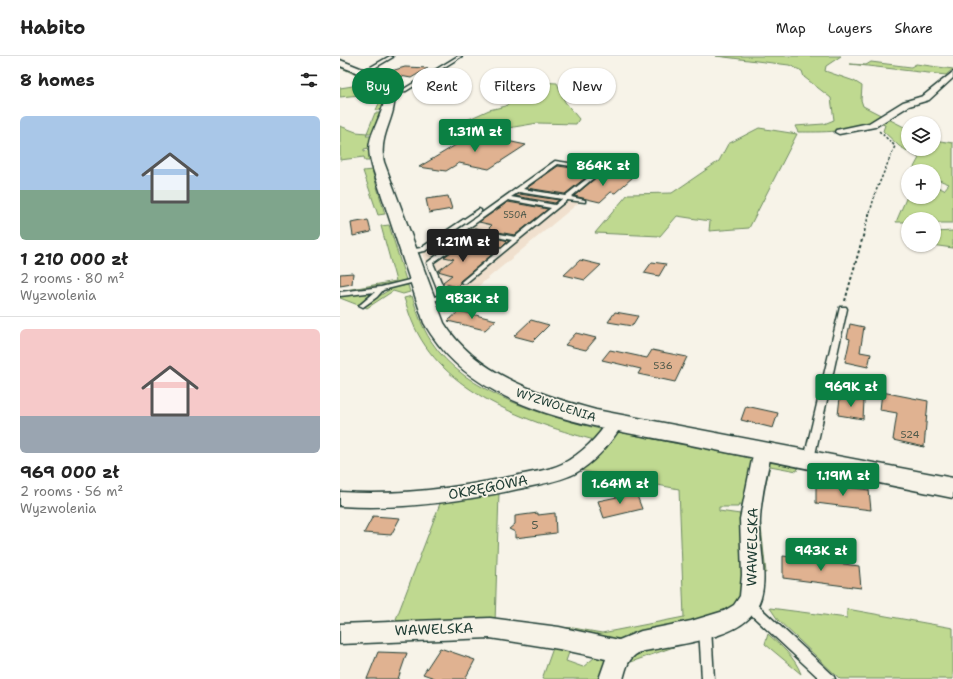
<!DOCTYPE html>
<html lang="en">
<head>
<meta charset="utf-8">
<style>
  :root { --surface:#fff; --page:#f2f2f2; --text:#222; --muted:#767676; --line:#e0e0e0; --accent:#0b8043 }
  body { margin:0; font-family:"Shantell Sans",sans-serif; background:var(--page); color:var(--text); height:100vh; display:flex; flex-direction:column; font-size:15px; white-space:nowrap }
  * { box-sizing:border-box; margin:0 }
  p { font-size:13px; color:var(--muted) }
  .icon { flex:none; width:22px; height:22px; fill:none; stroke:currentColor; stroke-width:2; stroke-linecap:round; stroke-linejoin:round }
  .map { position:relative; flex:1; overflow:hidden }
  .drawer { display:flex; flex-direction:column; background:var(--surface); width:340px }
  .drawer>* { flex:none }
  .banner { position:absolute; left:12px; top:12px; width:380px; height:36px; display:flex; gap:8px }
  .controls { position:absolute; left:561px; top:60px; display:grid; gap:8px }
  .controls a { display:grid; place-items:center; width:40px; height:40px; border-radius:50%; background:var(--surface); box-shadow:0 1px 3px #0004; font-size:20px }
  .price { position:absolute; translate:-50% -34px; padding:0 9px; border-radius:4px; background:var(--accent); color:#fff; font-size:13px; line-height:26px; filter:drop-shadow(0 1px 2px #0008) }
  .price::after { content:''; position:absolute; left:50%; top:24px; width:12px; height:9px; margin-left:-6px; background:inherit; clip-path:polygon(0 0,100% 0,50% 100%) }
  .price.on { background:#222; color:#fff }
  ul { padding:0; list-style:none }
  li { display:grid; align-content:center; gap:8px; height:212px; padding:0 20px }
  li+li { border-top:1px solid var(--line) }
  li span { display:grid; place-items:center; height:124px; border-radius:6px; color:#555 }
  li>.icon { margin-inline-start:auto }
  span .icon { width:72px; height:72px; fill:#fffc; stroke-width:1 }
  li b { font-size:17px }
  h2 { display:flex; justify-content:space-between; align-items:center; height:48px; padding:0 20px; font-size:17px }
  .chip { padding:0 14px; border-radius:18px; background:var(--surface); box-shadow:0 1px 3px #0004; font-size:14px; line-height:36px }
  .chip.on { background:var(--accent); color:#fff }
  header { display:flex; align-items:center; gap:24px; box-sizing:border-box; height:56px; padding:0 20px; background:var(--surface); border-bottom:1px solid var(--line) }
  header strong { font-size:19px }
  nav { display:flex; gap:22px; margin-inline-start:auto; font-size:14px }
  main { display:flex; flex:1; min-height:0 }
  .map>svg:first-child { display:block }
</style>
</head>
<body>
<header>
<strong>Habito</strong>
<nav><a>Map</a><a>Layers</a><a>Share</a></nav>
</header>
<main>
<section class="drawer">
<h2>8 homes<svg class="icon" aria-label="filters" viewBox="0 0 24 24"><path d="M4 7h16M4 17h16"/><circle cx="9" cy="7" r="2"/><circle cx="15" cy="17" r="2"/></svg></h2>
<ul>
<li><span style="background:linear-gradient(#a9c7e8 60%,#7fa58c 0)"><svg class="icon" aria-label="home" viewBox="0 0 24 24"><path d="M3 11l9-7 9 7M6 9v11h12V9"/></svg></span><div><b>1 210 000 zł</b><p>2 rooms · 80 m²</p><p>Wyzwolenia</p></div></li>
<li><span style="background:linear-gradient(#f6c9c9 70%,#9aa5b1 0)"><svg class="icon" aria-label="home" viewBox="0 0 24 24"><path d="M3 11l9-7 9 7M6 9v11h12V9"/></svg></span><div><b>969 000 zł</b><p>2 rooms · 56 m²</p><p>Wyzwolenia</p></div></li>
</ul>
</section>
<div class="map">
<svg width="613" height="623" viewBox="0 0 613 623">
  <rect width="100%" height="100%" fill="#f7f3e8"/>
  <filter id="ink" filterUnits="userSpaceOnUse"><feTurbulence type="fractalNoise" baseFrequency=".025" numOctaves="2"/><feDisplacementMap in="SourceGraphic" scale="8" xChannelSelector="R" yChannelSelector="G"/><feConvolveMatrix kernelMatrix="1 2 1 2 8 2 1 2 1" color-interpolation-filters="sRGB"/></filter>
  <g filter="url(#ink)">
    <!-- built -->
    <path fill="#f0e0ce" d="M216 104 278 114 106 257 82 198Z"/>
    <!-- green -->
    <g fill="#bfd990" stroke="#6f8b62">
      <path d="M376 0H501L486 10 485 15 514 25 522 30 521 44 523 50 568 73V93H594V84L613 87V167H594V163H568V166H556L568 138V141H594V129L604 134 609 128 594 122V115H579L573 113 579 102 559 90 543 75 545 69 533 65C515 77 480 76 458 76L455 70 484 68 494 64 491 42 464 21 462 15 449 9Z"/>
      <path d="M531 6 571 11 576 8 613 13 606 19 510 8 526 9Z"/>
      <path d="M0 10C20 18 54 25 41 54H36L41 43 40 37 0 41V32L32 27 0 11Z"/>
      <path d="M198 26 217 27 225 46 239 63 236 68 198 67 162 73 127 70V64L149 54 166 50 175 39Z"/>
      <path d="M35 57H40L32 77H27L26 80H31L29 92 24 93V95L29 94V105H25L24 101 0 104V70L16 76 27 77Z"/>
      <path d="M419 72 457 78 409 172 369 175 370 165 337 160 320 180 255 177 288 138 332 137 379 105 388 88Z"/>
      <path d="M32 114 45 158 38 159 23 115Z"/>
      <path d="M49 169 66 224 61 226 0 235 56 225 41 170Z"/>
      <path d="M613 175V192L591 189H594V176Z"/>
      <path d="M68 229 70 236 63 238 53 235 27 252 23 250 54 231Z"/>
      <path d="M28 237 31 239 18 249 0 242V239Z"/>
      <path d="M72 240C77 256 82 271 91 285 125 338 205 360 264 374L258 385C189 367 101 337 72 265 69 258 67 250 64 242Z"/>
      <path d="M279 376 415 403 407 449 399 448 398 451H379V455L407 459 404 538 388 557 280 588 192 570 233 572 262 577 344 561 339 433 238 414 267 389 275 378Z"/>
      <path d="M428 405 458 411 457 415 430 410 419 453 426 517 417 514 414 464Z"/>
      <path d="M476 414 532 425 534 429 476 418Z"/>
      <path d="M185 429V432L159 436 155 568 53 571 101 445Z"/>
      <path d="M430 552 507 562V553L613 572V623H500L438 564Z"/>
      <path d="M428 578C441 590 455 601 461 618L425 588Z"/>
      <path d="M359 582 291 606 276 623 294 599 319 590Z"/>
      <path d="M231 591 226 605 243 611 260 597 269 605 266 623H202L213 592Z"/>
    </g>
    <!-- building -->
    <g fill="#e0b291" stroke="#1f3d34">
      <path d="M65 11 88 12 71 22 44 17Z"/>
      <path d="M134 78 186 89 149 113 119 107 106 115 79 111Z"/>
      <path d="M218 110 254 115 225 138 187 132Z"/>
      <path d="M263 116 293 121 275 137 271 136 260 146 234 140Z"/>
      <path d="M179 138 219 144 215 147 175 140Z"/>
      <path d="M108 140 112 153 89 157 86 143Z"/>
      <path d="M168 146 208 153 175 179 147 174 152 169 139 166Z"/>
      <path d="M28 164 31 176 13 180 11 167Z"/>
      <path d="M141 179 169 185 161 191 134 185Z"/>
      <path d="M121 189 154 197 120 225V227L116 231 103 227V226L112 219 98 215 114 203 104 201Z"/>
      <path d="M240 204 261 209 245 224 224 219Z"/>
      <path d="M312 206 326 208 319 220 304 217Z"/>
      <path d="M13 217 12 228 0 230V218Z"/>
      <path d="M119 255 156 264 145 274 108 265Z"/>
      <path d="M275 256 298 260 292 270 268 266Z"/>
      <path d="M191 264 209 269 193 285 174 280Z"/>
      <path d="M510 268 524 271 520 296 531 298 528 311 505 306 510 283 507 282Z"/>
      <path d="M236 277 256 282 246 294 225 289Z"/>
      <path d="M270 294 307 302 312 294 347 301 335 326 298 318 301 313 262 304Z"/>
      <path d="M542 336 588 345 584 391 553 384 557 357 540 354Z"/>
      <path d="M500 341 524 345 523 363 498 359Z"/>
      <path d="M406 350 438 357 433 372 401 364Z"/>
      <path d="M476 427 529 434 531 454 476 447Z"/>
      <path d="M296 437 302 453 264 462 258 445Z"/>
      <path d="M198 457V459L215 457 216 477 175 482V476L169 473 175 468V460Z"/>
      <path d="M33 460 60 462 51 479 24 477Z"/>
      <path d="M443 500 519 510 521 532 443 522Z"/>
      <path d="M100 592 135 604 125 623H97L83 618Z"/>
      <path d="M38 596 67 597 58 623H27Z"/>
    </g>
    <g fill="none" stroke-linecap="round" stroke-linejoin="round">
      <!-- lane casing -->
      <g stroke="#1f3d34" stroke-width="3">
        <g id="lane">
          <path d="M50 0 53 1 31 14 22 16 20 15 29 12Z"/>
          <path d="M118 0H122L66 35 50 37 48 36 64 33Z"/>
          <path d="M215 105 262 112 264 113 231 141 245 144V146L227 144 126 227H122L121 226 157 196 121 187 94 206 93 207 107 240 106 241 87 247H83L81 246 83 245 100 239 87 207 88 206 117 184 118 174ZM218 108 258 114 225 140 183 133ZM179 136 222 143 215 149 171 141ZM168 144 211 152 175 181 136 173 130 175 123 180V176ZM134 177H136L172 184 161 193 125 184Z"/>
          <path d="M139 153 141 154V156L85 195 68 198 65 196 68 194 81 192Z"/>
          <path d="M77 222 79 223V225L43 234 37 241 23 251 19 249 21 248 35 236 0 240V236L41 231Z"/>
          <path d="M500 251H506L507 253 474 403 472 405H466L464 403Z"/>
          <path d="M408 543 412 544 493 619 495 623H480L404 552 402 548 404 544Z"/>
          <path d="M365 567 369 568 371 572 374 623H362L359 572 361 568Z"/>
        </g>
      </g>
      <!-- street casing -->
      <g stroke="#1f3d34" stroke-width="3">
        <g id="street">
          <path d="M613 16V22L589 44 569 50 535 71 499 78 495 76 496 74 529 67 563 46 583 40Z"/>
          <path d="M276 360 282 362 284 366C271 387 256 406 234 418 217 426 197 429 178 433 119 446 61 454 0 450V436C60 440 117 432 175 420 190 416 208 415 222 408 243 397 258 381 270 362Z"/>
          <path d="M423 388 429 390 432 394C427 417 421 440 420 463 418 492 432 529 415 555 400 580 348 587 321 592 313 594 302 594 295 599 287 605 286 614 283 623H259L266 603 219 593 150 582 0 588V568L150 562 219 571 279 584 301 575 351 565 384 555 394 549 400 540 402 519 400 463 414 394 417 390Z"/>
        </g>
      </g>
      <!-- secondary casing -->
      <g stroke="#1f3d34" stroke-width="3">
        <path id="secondary" d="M0 4 38 19 53 33C60 59 37 77 44 106L104 267C137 319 200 339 256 354L613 422V442C524 424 435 406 346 388 285 376 210 366 155 335 124 318 102 298 84 267L32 110C30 102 28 94 30 86 32 73 50 45 43 34 34 21 14 16 0 10Z"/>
      </g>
      <!-- path-far1 -->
      <path stroke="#1f3d34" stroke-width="1.5" stroke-dasharray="2.5 2" stroke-linecap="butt" d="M530 156 536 135 555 90 539 75"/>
      <!-- path -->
      <path stroke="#1f3d34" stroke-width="2" stroke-dasharray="3 2.5" stroke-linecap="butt" d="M505 245 530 155"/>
      <!-- lane -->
      <use href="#lane" fill="#f7f3e8" fill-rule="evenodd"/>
      <!-- street -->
      <use href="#street" fill="#f7f3e8" fill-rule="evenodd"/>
      <!-- secondary -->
      <use href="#secondary" fill="#f7f3e8" fill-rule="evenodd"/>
    </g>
  </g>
  <g text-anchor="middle" stroke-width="3.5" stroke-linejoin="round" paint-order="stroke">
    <!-- far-number labels -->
    <g font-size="9" fill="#4f5a4b">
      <text x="175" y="162">550A</text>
    </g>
    <!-- number labels -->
    <g font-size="10" fill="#4f5a4b">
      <text x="323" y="313">536</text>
      <text x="570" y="382">524</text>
    </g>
    <!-- street labels -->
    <g font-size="12" fill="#1f3d34" stroke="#f7f3e8">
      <text transform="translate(216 349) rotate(18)" y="4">WYZWOLENIA</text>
    </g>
    <!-- near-number labels -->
    <g font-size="12" fill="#4f5a4b">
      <text x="195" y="473">5</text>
    </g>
    <!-- near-street labels -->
    <g font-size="14" fill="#1f3d34" stroke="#f7f3e8">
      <text transform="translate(148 431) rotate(-11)" y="5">OKRĘGOWA</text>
      <text transform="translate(412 491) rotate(-89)" y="5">WAWELSKA</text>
      <text transform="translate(94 573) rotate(-2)" y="5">WAWELSKA</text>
    </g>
  </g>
</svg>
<div class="controls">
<a><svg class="icon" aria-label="layers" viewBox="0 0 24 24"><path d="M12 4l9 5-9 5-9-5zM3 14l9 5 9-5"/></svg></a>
<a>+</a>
<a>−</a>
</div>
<b class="price" style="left:135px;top:97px">1.31M zł</b>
<b class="price" style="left:263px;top:131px">864K zł</b>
<b class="price on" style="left:123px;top:207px">1.21M zł</b>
<b class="price" style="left:132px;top:264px">983K zł</b>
<b class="price" style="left:511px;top:352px">969K zł</b>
<b class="price" style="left:503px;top:441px">1.19M zł</b>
<b class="price" style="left:280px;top:449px">1.64M zł</b>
<b class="price" style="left:481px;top:516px">943K zł</b>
<div class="banner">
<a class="chip on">Buy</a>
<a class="chip">Rent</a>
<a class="chip">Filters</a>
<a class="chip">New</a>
</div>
</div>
</main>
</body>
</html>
